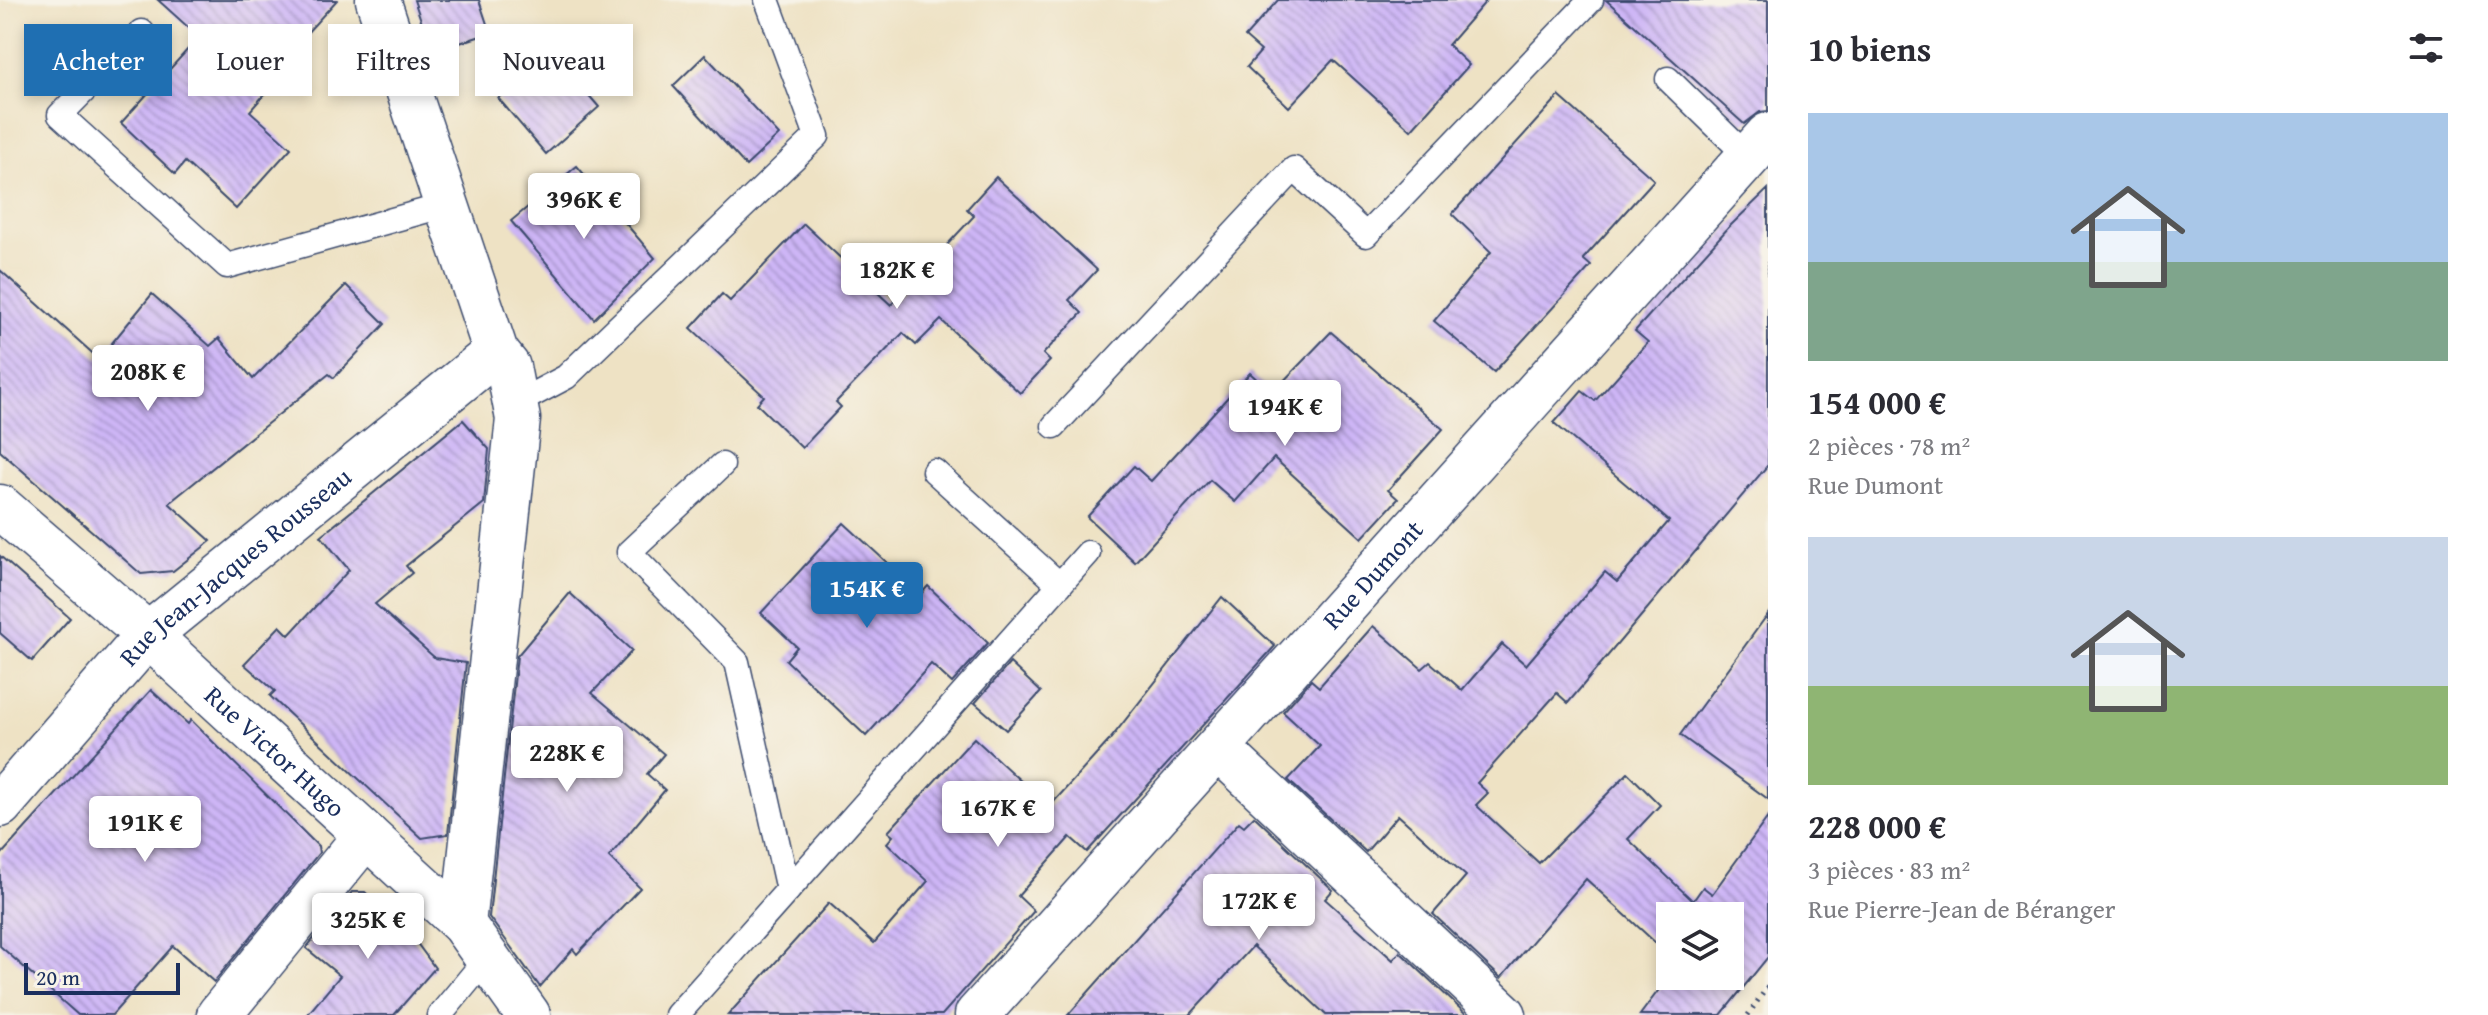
<!DOCTYPE html>
<html lang="fr">
<head>
<meta charset="utf-8">
<style>
  :root { --surface:#fff; --page:#f7f7f7; --text:#2b2b33; --muted:#7c7c81; --accent:#1f6fb2 }
  body { margin:0; font-family:"Gentium Book Plus",serif; background:var(--page); color:var(--text); height:100vh; display:flex; flex-direction:column; font-size:30px; white-space:nowrap }
  * { box-sizing:border-box; margin:0 }
  p { font-size:26px; color:var(--muted) }
  .icon { flex:none; width:44px; height:44px; fill:none; stroke:currentColor; stroke-width:2; stroke-linecap:round; stroke-linejoin:round }
  .map { position:relative; flex:1; overflow:hidden }
  .details { display:flex; flex-direction:column; background:var(--surface); width:720px }
  .details>* { flex:none }
  .guide { position:absolute; left:24px; top:24px; width:760px; height:72px; display:flex; gap:16px }
  .controls { position:absolute; left:1656px; top:902px; display:grid; gap:16px }
  .controls a { display:grid; place-items:center; width:88px; height:88px; border-radius:0px; background:var(--surface); box-shadow:0 4px 12px #0003; font-size:40px }
  .scale { position:absolute; left:24px; bottom:20px; width:156px; box-sizing:border-box; padding-left:8px; border:4px solid #1b2f5e; border-top:0; font-size:22px; line-height:28px; white-space:nowrap; color:#1b2f5e; -webkit-text-stroke:6px #f7f3e8; paint-order:stroke }
  .price { position:absolute; translate:-50% -68px; padding:0 18px; border-radius:8px; background:#fff; color:#222; font-size:26px; line-height:52px; filter:drop-shadow(0 2px 4px #0008) }
  .price::after { content:''; position:absolute; left:50%; top:48px; width:24px; height:18px; margin-left:-12px; background:inherit; clip-path:polygon(0 0,100% 0,50% 100%) }
  .price.on { background:var(--accent); color:#fff }
  ul { padding:0; list-style:none }
  li { display:grid; align-content:center; gap:16px; height:424px; padding:0 40px }
  li span { display:grid; place-items:center; height:248px; border-radius:0px; color:#555 }
  li>.icon { margin-inline-start:auto }
  span .icon { width:144px; height:144px; fill:#fffc; stroke-width:1 }
  li b { font-size:34px }
  h2 { display:flex; justify-content:space-between; align-items:center; height:96px; padding:0 40px; font-size:34px }
  .tag { padding:0 28px; border-radius:0px; background:var(--surface); box-shadow:0 4px 12px #0003; font-size:28px; line-height:72px }
  .tag.on { background:var(--accent); color:#fff }
  main { display:flex; flex:1; min-height:0 }
  .map>svg:first-child { display:block }
</style>
</head>
<body>
<main>
<div class="map">
<svg width="1768" height="1015" viewBox="0 0 1768 1015">
  <defs>
    <pattern id="building-back-hatch" width="6" height="6" patternUnits="userSpaceOnUse" patternTransform="scale(2)"><rect width="6" height="6" fill="#ceb6f6"/><path d="M-1 5l2 2M0 0l6 6M5-1l2 2" fill="none" stroke="#a694ca"/></pattern>
  </defs>
  <rect width="100%" height="100%" fill="#f7f3e8"/>
  <filter id="ink" filterUnits="userSpaceOnUse"><feTurbulence type="fractalNoise" baseFrequency=".0125" numOctaves="2"/><feDisplacementMap in="SourceGraphic" scale="16" xChannelSelector="R" yChannelSelector="G"/><feConvolveMatrix kernelMatrix="1 2 1 2 8 2 1 2 1" color-interpolation-filters="sRGB"/></filter>
  <filter id="wash" filterUnits="userSpaceOnUse"><feTurbulence type="fractalNoise" baseFrequency=".006" numOctaves="4" result="noise"/><feDisplacementMap in="SourceGraphic" scale="32" xChannelSelector="R" yChannelSelector="G"/><feGaussianBlur stdDeviation="1.8" result="paint"/><feColorMatrix in="noise" values="0 0 0 0 0 0 0 0 0 0 0 0 0 0 0 0 0 1.4 0 .05"/><feComposite in="paint" operator="in"/></filter>
  <g filter="url(#wash)">
    <rect width="100%" height="100%" fill="#eee2c4"/>
    <g id="blocks">
      <!-- building -->
      <g fill="url(#building-back-hatch)">
        <path d="M158 0H337L263 81 270 88 250 111 291 148 236 209 185 162 175 174 121 123 199 37Z"/>
        <path d="M414 0H479L490 33 432 52Z"/>
        <path d="M1278 0H1487L1448 45 1469 65 1411 130 1333 60 1289 107 1247 67 1261 51 1245 37Z"/>
        <path d="M1606 0H1768V111L1760 112 1744 124Z"/>
        <path d="M705 55 779 135 746 166 673 86Z"/>
        <path d="M530 70H546L561 86 572 76 599 107 546 154 498 98Z"/>
        <path d="M1559 96 1654 180 1583 259 1591 266 1494 372 1434 321 1491 252 1452 214Z"/>
        <path d="M577 166 655 258 594 319 511 221Z"/>
        <path d="M996 177 1097 270 1069 300 1082 313 1043 354 1050 361 1020 393 941 320 916 345 903 333 836 402 841 407 802 448 757 404 764 396 691 328 722 294 730 301 804 224 891 305 974 216 967 209Z"/>
        <path d="M1768 189V465L1568 703 1557 693 1477 783 1488 793 1476 805 1539 863 1628 773 1660 805 1628 839 1693 901 1703 887 1712 894 1768 817V957L1721 1015H1640L1670 975 1730 976V916H1670V956L1586 879 1501 978 1433 914 1466 876 1398 815 1366 852 1288 780 1320 746 1283 712 1311 680 1319 687 1373 626 1422 669 1430 662 1462 690 1502 644 1526 665 1605 572 1617 582 1669 521 1554 423 1582 391 1595 401 1648 342 1635 331 1729 227Z"/>
        <path d="M0 270 99 359 152 294 210 346 219 338 253 379 346 285 385 324 334 378 329 374 169 503 211 541 173 571 141 574 0 451Z"/>
        <path d="M1331 332 1443 429 1388 490 1398 499 1362 538 1274 458 1235 502 1210 480 1135 562 1087 517 1134 466 1151 481 1250 373 1272 393Z"/>
        <path d="M463 420 489 449 484 503 406 566 412 573 375 604 435 658 466 663 448 834 422 838 270 696 275 691 244 664 280 626 289 635 349 570 321 536Z"/>
        <path d="M844 523 921 594 928 586 988 643 952 683 931 664 866 736 786 660 797 647 761 613Z"/>
        <path d="M0 556 70 618 32 661 0 633Z"/>
        <path d="M570 593 632 651 592 693 664 754 647 774 665 790 609 857 640 888 577 954 573 949 540 987 489 917 517 656Z"/>
        <path d="M1222 597 1275 646 1087 852 1070 837 1018 896 1034 911 942 1015H728L829 903 874 943 928 881 887 843 893 836 888 832 974 738 1049 807 1108 742Z"/>
        <path d="M1768 614V799L1680 735Z"/>
        <path d="M1010 663 1041 692 1006 730 975 703Z"/>
        <path d="M151 690 188 724 191 720 318 846 319 853 214 982 173 946 112 1015H78L0 946V856Z"/>
        <path d="M1254 816 1333 890 1325 899 1393 960 1400 952 1467 1015H1326L1253 946 1190 1015H1068L1239 822 1244 826Z"/>
        <path d="M352 892H365L416 942 435 968 394 1015H307L340 976 306 948Z"/>
      </g>
    </g>
  </g>
  <g filter="url(#ink)">
    <use href="#blocks" fill-opacity="0" stroke="#3b4a6d" stroke-width="2"/>
    <g fill="none" stroke-linecap="round" stroke-linejoin="round">
      <!-- lane casing -->
      <g stroke="#3b4a6d" stroke-width="27">
        <g id="lane">
          <path d="M142 32 60 115 227 266 446 205"/>
          <path d="M1668 79 1748 157"/>
          <path d="M513 405 566 377 817 136 767 0"/>
          <path d="M1054 426 1294 169 1366 235 1591 0"/>
          <path d="M722 465 629 552 737 662 788 890"/>
          <path d="M934 471 1060 585"/>
          <path d="M440 1015 487 958"/>
          <path d="M677 1015 1088 553"/>
        </g>
      </g>
      <!-- street casing -->
      <g stroke="#3b4a6d" stroke-width="47">
        <g id="street">
          <path d="M378 0 496 352 508 367 518 419 463 924"/>
          <path id="s1" d="M0 507 148 635 463 924 528 1015"/>
          <path d="M1219 749 1504 1015"/>
          <path id="s2" d="M0 805 148 635 496 352"/>
          <path d="M219 1015 366 835"/>
          <path id="s3" d="M977 1015 1768 135"/>
        </g>
      </g>
      <!-- path -->
      <path stroke="#3b4a6d" stroke-width="5" stroke-dasharray="2 6" stroke-linecap="butt" d="M1748 1015 1768 986"/>
      <!-- lane -->
      <use href="#lane" stroke="#fff" stroke-width="24"/>
      <!-- street -->
      <use href="#street" stroke="#fff" stroke-width="44"/>
    </g>
  </g>
  <g text-anchor="middle" stroke-width="6" stroke-linejoin="round" paint-order="stroke">
    <!-- street labels -->
    <g font-size="26" fill="#1b2f5e" stroke="#f7f3e8">
      <text dy="9" stroke="none"><textPath href="#s2" startOffset="336">Rue Jean-Jacques Rousseau</textPath></text>
      <text dy="9" stroke="none"><textPath href="#s3" startOffset="592">Rue Dumont</textPath></text>
      <text dy="9" stroke="none"><textPath href="#s1" startOffset="368">Rue Victor Hugo</textPath></text>
    </g>
  </g>
</svg>
<div class="controls">
<a><svg class="icon" aria-label="layers" viewBox="0 0 24 24"><path d="M12 4l9 5-9 5-9-5zM3 14l9 5 9-5"/></svg></a>
</div>
<div class="scale">20 m</div>
<b class="price" style="left:584px;top:241px">396K €</b>
<b class="price" style="left:897px;top:311px">182K €</b>
<b class="price" style="left:148px;top:413px">208K €</b>
<b class="price" style="left:1285px;top:448px">194K €</b>
<b class="price on" style="left:867px;top:630px">154K €</b>
<b class="price" style="left:567px;top:794px">228K €</b>
<b class="price" style="left:998px;top:849px">167K €</b>
<b class="price" style="left:145px;top:864px">191K €</b>
<b class="price" style="left:1259px;top:942px">172K €</b>
<b class="price" style="left:368px;top:961px">325K €</b>
<div class="guide">
<a class="tag on">Acheter</a>
<a class="tag">Louer</a>
<a class="tag">Filtres</a>
<a class="tag">Nouveau</a>
</div>
</div>
<section class="details">
<h2>10 biens<svg class="icon" aria-label="filters" viewBox="0 0 24 24"><path d="M4 7h16M4 17h16"/><circle cx="9" cy="7" r="2"/><circle cx="15" cy="17" r="2"/></svg></h2>
<ul>
<li><span style="background:linear-gradient(#a9c7e8 60%,#7fa58c 0)"><svg class="icon" aria-label="home" viewBox="0 0 24 24"><path d="M3 11l9-7 9 7M6 9v11h12V9"/></svg></span><div><b>154 000 €</b><p>2 pièces · 78 m²</p><p>Rue Dumont</p></div></li>
<li><span style="background:linear-gradient(#c9d6e8 60%,#8fb573 0)"><svg class="icon" aria-label="home" viewBox="0 0 24 24"><path d="M3 11l9-7 9 7M6 9v11h12V9"/></svg></span><div><b>228 000 €</b><p>3 pièces · 83 m²</p><p>Rue Pierre-Jean de Béranger</p></div></li>
</ul>
</section>
</main>
</body>
</html>
